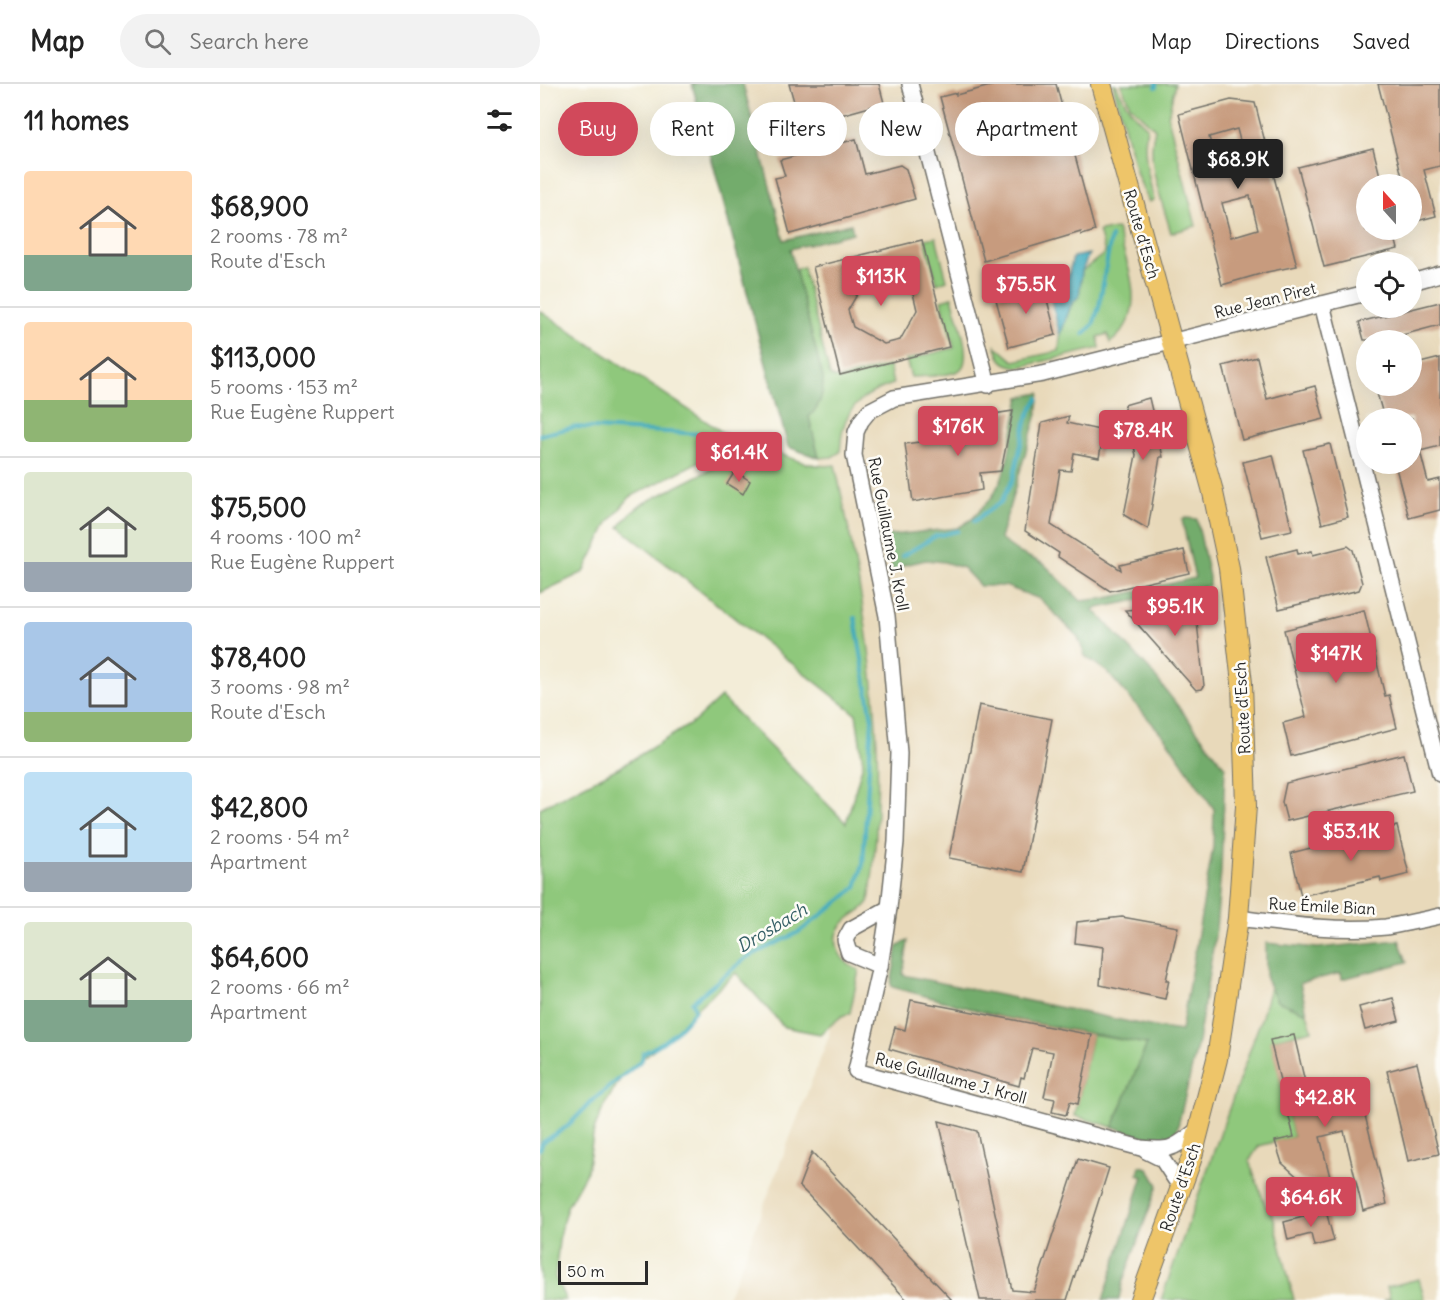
<!DOCTYPE html>
<html lang="en">
<head>
<meta charset="utf-8">
<style>
  :root { --surface:#fff; --page:#f2f2f2; --text:#222; --muted:#767676; --line:#e0e0e0; --accent:#d1495b }
  body { margin:0; font-family:Delius,sans-serif; background:var(--page); color:var(--text); height:100vh; display:flex; flex-direction:column; font-size:22px; white-space:nowrap }
  * { box-sizing:border-box; margin:0 }
  p { font-size:20px; color:var(--muted) }
  .icon { flex:none; width:33px; height:33px; fill:none; stroke:currentColor; stroke-width:2; stroke-linecap:round; stroke-linejoin:round }
  .map { position:relative; flex:1; overflow:hidden }
  .details { display:flex; flex-direction:column; background:var(--surface); width:540px }
  .details>* { flex:none }
  .banner { position:absolute; left:18px; top:18px; width:570px; height:54px; display:flex; gap:12px }
  .needle { width:39px; rotate:339deg }
  .buttons { position:absolute; left:816px; top:90px; display:grid; gap:12px }
  .buttons a { display:grid; place-items:center; width:66px; height:66px; border-radius:50%; background:var(--surface); box-shadow:0 6px 24px #0002; font-size:30px }
  .scale { position:absolute; left:18px; bottom:15px; width:90px; box-sizing:border-box; padding-left:6px; border:3px solid #2b2b2b; border-top:0; font-size:16px; line-height:21px; white-space:nowrap; color:#2b2b2b; -webkit-text-stroke:4px #fdfcf7; paint-order:stroke }
  .price { position:absolute; translate:-50% -51px; padding:0 14px; border-radius:6px; background:var(--accent); color:#fff; font-size:20px; line-height:39px; filter:drop-shadow(0 2px 3px #0008) }
  .price::after { content:''; position:absolute; left:50%; top:36px; width:18px; height:14px; margin-left:-9px; background:inherit; clip-path:polygon(0 0,100% 0,50% 100%) }
  .price.active { background:#222; color:#fff }
  ul { padding:0; list-style:none }
  li { display:flex; align-items:center; gap:18px; height:150px; padding:0 24px }
  li+li { border-top:2px solid var(--line) }
  li span { display:grid; place-items:center; flex:none; width:168px; height:120px; border-radius:6px; color:#555 }
  li>.icon { margin-inline-start:auto }
  span .icon { width:72px; height:72px; fill:#fffc; stroke-width:1 }
  li b { font-size:26px }
  h2 { display:flex; justify-content:space-between; align-items:center; height:72px; padding:0 24px; font-size:26px }
  .pill { padding:0 21px; border-radius:27px; background:var(--surface); box-shadow:0 6px 24px #0002; font-size:21px; line-height:54px }
  .pill.active { background:var(--accent); color:#fff }
  header { display:flex; align-items:center; gap:36px; box-sizing:border-box; height:84px; padding:0 30px; background:var(--surface); border-bottom:2px solid var(--line) }
  header strong { font-size:28px }
  nav { display:flex; gap:33px; margin-inline-start:auto; font-size:21px }
  .search { width:420px; height:54px; background:var(--page); display:flex; align-items:center; gap:15px; box-sizing:border-box; padding:0 21px; border-radius:33px; color:var(--muted); font-size:22px }
  main { display:flex; flex:1; min-height:0 }
  .map>svg:first-child { display:block }
</style>
</head>
<body>
<header>
<strong>Map</strong>
<div class="search"><svg class="icon" aria-label="search" viewBox="0 0 24 24"><circle cx="10" cy="10" r="6"/><path d="M15 15l6 6"/></svg>Search here</div>
<nav><a>Map</a><a>Directions</a><a>Saved</a></nav>
</header>
<main>
<section class="details">
<h2>11 homes<svg class="icon" aria-label="filters" viewBox="0 0 24 24"><path d="M4 7h16M4 17h16"/><circle cx="9" cy="7" r="2"/><circle cx="15" cy="17" r="2"/></svg></h2>
<ul>
<li><span style="background:linear-gradient(#ffd9b3 70%,#7fa58c 0)"><svg class="icon" aria-label="home" viewBox="0 0 24 24"><path d="M3 11l9-7 9 7M6 9v11h12V9"/></svg></span><div><b>$68,900</b><p>2 rooms · 78 m²</p><p>Route d'Esch</p></div></li>
<li><span style="background:linear-gradient(#ffd9b3 65%,#8fb573 0)"><svg class="icon" aria-label="home" viewBox="0 0 24 24"><path d="M3 11l9-7 9 7M6 9v11h12V9"/></svg></span><div><b>$113,000</b><p>5 rooms · 153 m²</p><p>Rue Eugène Ruppert</p></div></li>
<li><span style="background:linear-gradient(#dfe7d0 75%,#9aa5b1 0)"><svg class="icon" aria-label="home" viewBox="0 0 24 24"><path d="M3 11l9-7 9 7M6 9v11h12V9"/></svg></span><div><b>$75,500</b><p>4 rooms · 100 m²</p><p>Rue Eugène Ruppert</p></div></li>
<li><span style="background:linear-gradient(#a9c7e8 75%,#8fb573 0)"><svg class="icon" aria-label="home" viewBox="0 0 24 24"><path d="M3 11l9-7 9 7M6 9v11h12V9"/></svg></span><div><b>$78,400</b><p>3 rooms · 98 m²</p><p>Route d'Esch</p></div></li>
<li><span style="background:linear-gradient(#bfe0f5 75%,#9aa5b1 0)"><svg class="icon" aria-label="home" viewBox="0 0 24 24"><path d="M3 11l9-7 9 7M6 9v11h12V9"/></svg></span><div><b>$42,800</b><p>2 rooms · 54 m²</p><p>Apartment</p></div></li>
<li><span style="background:linear-gradient(#dfe7d0 65%,#7fa58c 0)"><svg class="icon" aria-label="home" viewBox="0 0 24 24"><path d="M3 11l9-7 9 7M6 9v11h12V9"/></svg></span><div><b>$64,600</b><p>2 rooms · 66 m²</p><p>Apartment</p></div></li>
</ul>
</section>
<div class="map">
<svg width="900" height="1216" viewBox="0 0 900 1216">
  <rect width="100%" height="100%" fill="#fdfcf7"/>
  <filter id="ink" filterUnits="userSpaceOnUse"><feTurbulence type="fractalNoise" baseFrequency=".0167" numOctaves="2"/><feDisplacementMap in="SourceGraphic" scale="12" xChannelSelector="R" yChannelSelector="G"/><feConvolveMatrix kernelMatrix="1 2 1 2 8 2 1 2 1" color-interpolation-filters="sRGB"/></filter>
  <filter id="wash" filterUnits="userSpaceOnUse"><feTurbulence type="fractalNoise" baseFrequency=".008" numOctaves="4" result="noise"/><feDisplacementMap in="SourceGraphic" scale="24" xChannelSelector="R" yChannelSelector="G"/><feGaussianBlur stdDeviation="1.35" result="paint"/><feColorMatrix in="noise" values="0 0 0 0 0 0 0 0 0 0 0 0 0 0 0 0 0 1.4 0 .05"/><feComposite in="paint" operator="in"/></filter>
  <g filter="url(#wash)">
    <rect width="100%" height="100%" fill="#f3edd8"/>
    <!-- built -->
    <path fill="#e8d9ba" fill-rule="evenodd" d="M177 0H900V1216H185L195 1197 289 952 293 853 333 679 285 396ZM826 100H872V146H826ZM826 178H872V224H826ZM826 256H872V302H826ZM826 334H872V380H826Z"/>
    <!-- green -->
    <g fill="#8fc87c" stroke="#5d7a54" stroke-width="1.5">
      <path d="M573 0H576C584 18 592 30 607 43 602 69 608 90 614 116L609 118 597 91Z"/>
      <path d="M581 0H635L628 33 656 142 631 149C622 115 605 79 615 45L590 21Z"/>
      <path d="M577 145C588 185 610 228 570 259L568 250 558 253 560 264 479 283C464 281 459 277 456 262L474 277 519 267 520 252 531 221 539 212 542 187 565 169 559 147Z"/>
      <path d="M396 153 407 196 397 200 385 155Z"/>
      <path d="M263 183 290 292 298 295 349 282 353 300C330 308 309 319 303 345 301 353 301 360 300 368L292 373 279 374 268 332 277 324 256 185Z"/>
      <path d="M412 213C416 229 436 279 418 287 405 293 385 292 371 293L366 276 414 264 401 216Z"/>
      <path d="M0 227 197 358 90 413 68 439 44 488 0 509Z"/>
      <path d="M219 361C243 370 268 385 295 381 328 528 351 667 329 818 323 827 314 829 307 836 287 853 298 878 319 886L310 929 302 932 280 950 244 943 196 889 155 926 147 937 82 992 64 1022 54 1046 47 1087 27 1123 20 1148 15 1193 26 1216H0V724L80 683 154 638 181 613 306 739 323 679 316 630 79 443 90 430 104 419Z"/>
      <path d="M730 903 737 917 767 929 772 946 731 956 754 1053 719 1062 709 1077 726 1123 733 1131 754 1216H621L722 932Z"/>
      <path d="M552 951 607 960 573 1043 535 1032Z"/>
      <path d="M879 1195 885 1216H844L850 1214 847 1203Z"/>
    </g>
    <!-- forest -->
    <g fill="#73ac6c" stroke="#4f6c4c" stroke-width="1.5">
      <path d="M152 0H203L244 156 311 140 313 149 250 165 283 294C283 311 281 321 269 333L279 374 248 363Z"/>
      <path d="M500 309 497 330 460 455 480 469 504 480 541 517 567 514 655 494 642 436 646 434 657 435 669 493V502L553 525 610 586 685 683 681 787 676 845 658 958 637 1046C623 1064 591 1048 573 1043L607 960 461 933 352 903 351 900 358 861 368 857 363 891 619 944 641 947 673 763 674 725 627 656 567 588 545 572 538 553 500 515 465 502H440L423 484 404 478 386 476 364 481 353 489 344 452 418 444 432 435 452 413 461 396 467 378 480 313Z"/>
      <path d="M859 856 867 878 802 895 801 889 760 899 767 929 737 917 726 895V859L778 864Z"/>
      <path d="M600 1082 608 1084 618 1101 582 1200 579 1216H563L603 1092 598 1090Z"/>
    </g>
    <!-- water -->
    <path fill="#3eaabd" stroke="#346a74" stroke-width="1.5" d="M549 170 542 187 539 212 531 221 520 252 510 212 517 209 514 199 528 193 533 173Z"/>
    <g fill="none" stroke-linecap="round" stroke-linejoin="round">
      <!-- stream -->
      <g stroke="#3eaabd" stroke-width="4">
        <path d="M616 3V0"/>
        <path d="M544 250 553 241 559 223 571 153"/>
        <path d="M0 351 35 343 163 350 193 355"/>
        <path d="M434 437 461 418 473 395 487 334 498 314"/>
        <path d="M362 472 396 452 418 447"/>
        <path d="M0 1065 3 1058 28 1042 52 1017 102 976 103 969C124 960 142 944 155 926L152 918 206 874 259 848 302 815 316 803 323 780 332 635 315 534"/>
      </g>
    </g>
    <g id="blocks">
      <!-- building -->
      <g fill="#c79b7e" fill-rule="evenodd">
        <path d="M249 0H339L344 19 261 42Z"/>
        <path d="M458 0H516L555 147 542 151 541 148 444 177 400 13 416 9V11Z"/>
        <path d="M838 0H900V82L884 86 896 132 873 138 872 100H864Z"/>
        <path d="M691 16 715 19 757 182 727 188 682 201 639 30ZM697 45 705 76 677 83 669 53ZM710 112 718 145 691 153 682 119Z"/>
        <path d="M316 55 325 90 360 81 366 85 375 115 250 150 235 94 245 92 240 76Z"/>
        <path d="M833 64 842 100H826V146H853L858 165 784 183 758 83Z"/>
        <path d="M382 156 409 263 300 291 273 183ZM343 191 373 209 377 226 360 256 344 260 313 243 308 226 326 195Z"/>
        <path d="M503 200 516 251 469 263 455 212Z"/>
        <path d="M900 218V241L851 254 852 256H824L819 238Z"/>
        <path d="M717 273 727 315 775 302 784 335 702 356 683 282Z"/>
        <path d="M900 274V362L880 367 888 398 900 395V426L869 434 855 380H872V334H844L835 302H872V281Z"/>
        <path d="M609 314 623 373H620L608 445 584 431 596 371 584 321Z"/>
        <path d="M473 327 461 387 440 389 442 406 373 418 365 360 401 355 398 343 428 338V334Z"/>
        <path d="M529 332 527 339 564 347 559 374 534 369 531 387 520 386 511 441 581 486 580 481 644 466 649 489 570 507 518 473 519 469 485 447 502 339Z"/>
        <path d="M790 360 808 433 782 440 763 366Z"/>
        <path d="M733 371 752 446 722 453 703 378Z"/>
        <path d="M195 387 210 397 203 410 187 400Z"/>
        <path d="M808 462 813 466 822 499 819 506 739 525 726 473 757 465 758 470 772 467 773 471Z"/>
        <path d="M655 520 664 602 662 605 656 606 585 526Z"/>
        <path d="M824 526 845 612 849 611 857 644 751 672 743 639 766 633 744 546Z"/>
        <path d="M439 621 512 635 483 788 409 774Z"/>
        <path d="M864 670 873 707 747 737 742 718 746 699Z"/>
        <path d="M857 742 869 790 841 797 840 793 761 812 751 769Z"/>
        <path d="M582 833 638 843 626 896H629L625 915 560 901 563 863 535 859 537 838Z"/>
        <path d="M853 914 859 937 825 946 819 923Z"/>
        <path d="M371 916 552 951 538 1020 530 1018 526 1031 512 1028 515 1015 504 1013 513 968 492 964 484 994 481 993 479 1002 349 965 355 943 365 946Z"/>
        <path d="M754 951 772 1028 798 1021 793 1001 816 995 847 1120 823 1127 804 1047 780 1053 791 1097 781 1099 760 1095 742 1079 735 1057 754 1053 730 956Z"/>
        <path d="M877 979 899 1070 868 1077 847 987Z"/>
        <path d="M399 1037 437 1047 472 1206 494 1208 538 1075 569 1084 527 1216H440Z"/>
        <path d="M272 1068 282 1079 412 1216H367L269 1112 259 1102Z"/>
        <path d="M786 1127 794 1157 774 1162 771 1150 748 1156 744 1138Z"/>
      </g>
    </g>
  </g>
  <g filter="url(#ink)">
    <use href="#blocks" fill-opacity="0" stroke="#716f68" stroke-width="1.5"/>
    <g fill="none" stroke-linecap="round" stroke-linejoin="round">
      <!-- minor casing -->
      <g stroke="#716f68" stroke-width="18">
        <g id="minor">
          <path d="M370 0 448 301"/>
          <path d="M872 198 900 190"/>
          <path d="M782 220 900 690"/>
          <path d="M698 834C746 840 797 848 846 843 864 840 882 836 900 832"/>
          <path d="M340 882 309 869 305 856 311 845 349 824"/>
          <path d="M659 1045C633 1064 634 1067 601 1064L316 987 340 882 349 824 356 758 359 669 347 532 314 371 316 348 321 337 329 327 354 314 503 290 826 209"/>
          <path d="M606 1067 622 1075 641 1104"/>
        </g>
      </g>
      <!-- major casing -->
      <g stroke="#716f68" stroke-width="22">
        <path id="major" d="M561 0 672 404 689 484 702 599 706 722 698 834 677 975 651 1076 600 1216"/>
      </g>
      <!-- minor -->
      <use href="#minor" stroke="#fff" stroke-width="15"/>
      <!-- major -->
      <use href="#major" stroke="#eec569" stroke-width="20"/>
    </g>
  </g>
  <g text-anchor="middle" stroke-width="5" stroke-linejoin="round" paint-order="stroke">
    <!-- street labels -->
    <g font-size="16" fill="#2b2b2b" stroke="#fdfcf7">
      <text transform="translate(602 150) rotate(74)" y="6">Route d'Esch</text>
      <text transform="translate(725 216) rotate(-14)" y="6">Rue Jean Piret</text>
      <text transform="translate(349 450) rotate(79)" y="6">Rue Guillaume J. Kroll</text>
      <text transform="translate(702 624) rotate(-93)" y="6">Route d'Esch</text>
      <text transform="translate(782 822) rotate(3)" y="6">Rue Émile Bian</text>
      <text transform="translate(411 994) rotate(15)" y="6">Rue Guillaume J. Kroll</text>
      <text transform="translate(640 1103) rotate(-71)" y="6">Route d'Esch</text>
    </g>
    <!-- water labels -->
    <g font-size="18" font-style="italic" fill="#335e65" stroke="#fdfcf7">
      <text transform="translate(232 844) rotate(-31)" y="6">Drosbach</text>
    </g>
  </g>
</svg>
<div class="buttons">
<a><svg class="needle" viewBox="-14 -14 28 28"><path d="M0-13l5 13h-10z" fill="#e53935"/><path d="M0 13l5-13h-10z" fill="#767676"/></svg></a>
<a><svg class="icon" aria-label="locate" viewBox="0 0 24 24"><circle cx="12" cy="12" r="6"/><path d="M12 2v4M12 18v4M2 12h4M18 12h4"/></svg></a>
<a>+</a>
<a>−</a>
</div>
<div class="scale">50 m</div>
<b class="price active" style="left:698px;top:106px">$68.9K</b>
<b class="price" style="left:341px;top:223px">$113K</b>
<b class="price" style="left:486px;top:231px">$75.5K</b>
<b class="price" style="left:418px;top:373px">$176K</b>
<b class="price" style="left:603px;top:377px">$78.4K</b>
<b class="price" style="left:199px;top:399px">$61.4K</b>
<b class="price" style="left:635px;top:553px">$95.1K</b>
<b class="price" style="left:796px;top:600px">$147K</b>
<b class="price" style="left:811px;top:778px">$53.1K</b>
<b class="price" style="left:785px;top:1044px">$42.8K</b>
<b class="price" style="left:771px;top:1144px">$64.6K</b>
<div class="banner">
<a class="pill active">Buy</a>
<a class="pill">Rent</a>
<a class="pill">Filters</a>
<a class="pill">New</a>
<a class="pill">Apartment</a>
</div>
</div>
</main>
</body>
</html>
